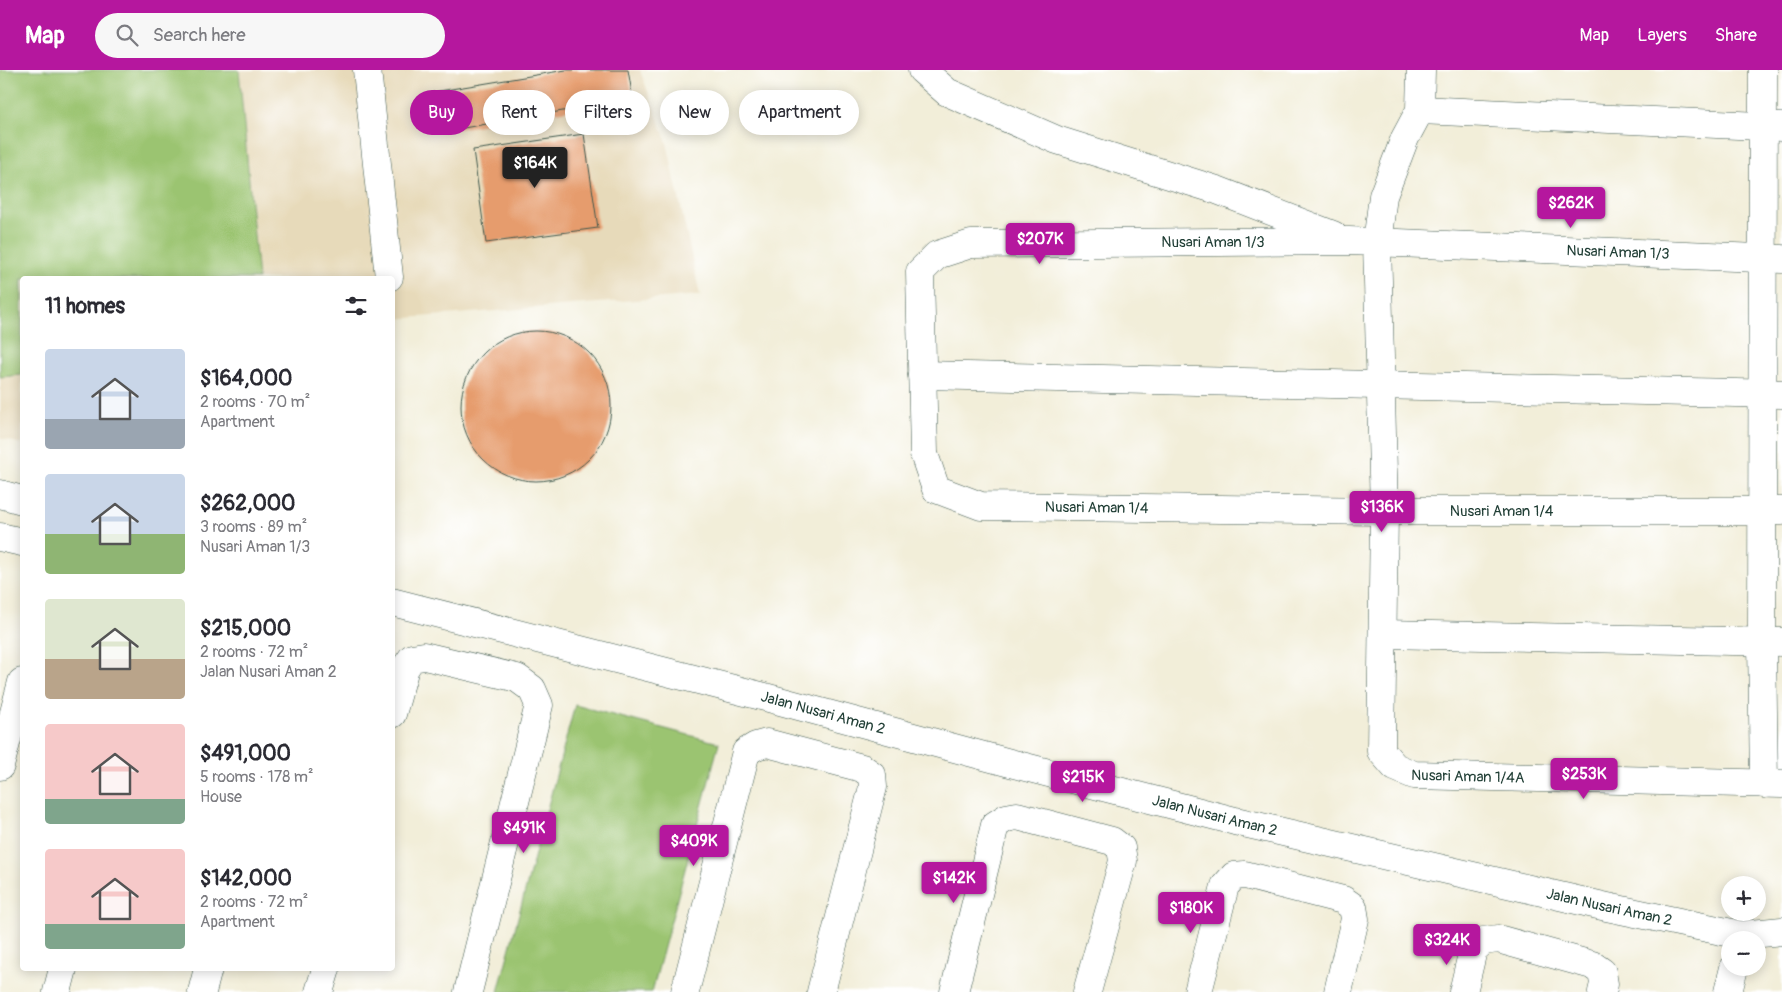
<!DOCTYPE html>
<html lang="en">
<head>
<meta charset="utf-8">
<style>
  :root { --surface:#fff; --page:#f7f7f7; --text:#2b2b33; --muted:#7c7c81; --accent:#b5179e }
  body { margin:0; font-family:Pangolin,sans-serif; background:var(--page); color:var(--text); height:100vh; display:flex; flex-direction:column; font-size:19px; white-space:nowrap }
  * { box-sizing:border-box; margin:0 }
  p { font-size:16px; color:var(--muted) }
  .icon { flex:none; width:28px; height:28px; fill:none; stroke:currentColor; stroke-width:2; stroke-linecap:round; stroke-linejoin:round }
  .map { position:relative; flex:1; overflow:hidden }
  .drawer { position:absolute; left:20px; top:206px; width:375px; height:695px; display:flex; flex-direction:column; background:var(--surface); border-radius:5px; box-shadow:0 2px 12px #0003 }
  .drawer>* { flex:none }
  .top-card { position:absolute; left:410px; top:20px; width:475px; height:45px; display:flex; gap:10px }
  .tools { position:absolute; left:1721px; top:806px; display:grid; gap:10px }
  .tools a { display:grid; place-items:center; width:45px; height:45px; border-radius:50%; background:var(--surface); box-shadow:0 2px 12px #0003; font-size:25px }
  .price { position:absolute; translate:-50% -42px; padding:0 11px; border-radius:5px; background:var(--accent); color:#fff; font-size:16px; line-height:32px; filter:drop-shadow(0 1px 2px #0008) }
  .price::after { content:''; position:absolute; left:50%; top:30px; width:15px; height:11px; margin-left:-8px; background:inherit; clip-path:polygon(0 0,100% 0,50% 100%) }
  .price.active { background:#222; color:#fff }
  ul { padding:0; list-style:none }
  li { display:flex; align-items:center; gap:15px; height:125px; padding:0 25px }
  li span { display:grid; place-items:center; flex:none; width:140px; height:100px; border-radius:5px; color:#555 }
  li>.icon { margin-inline-start:auto }
  span .icon { width:60px; height:60px; fill:#fffc; stroke-width:1 }
  li b { font-size:21px }
  h2 { display:flex; justify-content:space-between; align-items:center; height:60px; padding:0 25px; font-size:21px }
  .pill { padding:0 18px; border-radius:22px; background:var(--surface); box-shadow:0 2px 12px #0003; font-size:18px; line-height:45px }
  .pill.active { background:var(--accent); color:#fff }
  header { display:flex; align-items:center; gap:30px; box-sizing:border-box; height:70px; padding:0 25px; background:var(--accent); color:#fff }
  header strong { font-size:24px }
  nav { display:flex; gap:28px; margin-inline-start:auto; font-size:18px }
  .search { width:350px; height:45px; background:var(--page); display:flex; align-items:center; gap:12px; box-sizing:border-box; padding:0 18px; border-radius:28px; color:var(--muted); font-size:19px }
  .map>svg:first-child { display:block }
</style>
</head>
<body>
<header>
<strong>Map</strong>
<div class="search"><svg class="icon" aria-label="search" viewBox="0 0 24 24"><circle cx="10" cy="10" r="6"/><path d="M15 15l6 6"/></svg>Search here</div>
<nav><a>Map</a><a>Layers</a><a>Share</a></nav>
</header>
<div class="map">
<svg width="1782" height="922" viewBox="0 0 1782 922">
  <rect width="100%" height="100%" fill="#fff"/>
  <filter id="ink" filterUnits="userSpaceOnUse"><feTurbulence type="fractalNoise" baseFrequency=".02" numOctaves="2"/><feDisplacementMap in="SourceGraphic" scale="10" xChannelSelector="R" yChannelSelector="G"/><feConvolveMatrix kernelMatrix="1 2 1 2 8 2 1 2 1" color-interpolation-filters="sRGB"/></filter>
  <filter id="wash" filterUnits="userSpaceOnUse"><feTurbulence type="fractalNoise" baseFrequency=".0096" numOctaves="4" result="noise"/><feDisplacementMap in="SourceGraphic" scale="20" xChannelSelector="R" yChannelSelector="G"/><feGaussianBlur stdDeviation="1.12" result="paint"/><feColorMatrix in="noise" values="0 0 0 0 0 0 0 0 0 0 0 0 0 0 0 0 0 1.4 0 .05"/><feComposite in="paint" operator="in"/></filter>
  <g filter="url(#wash)">
    <rect width="100%" height="100%" fill="#f2eed9"/>
    <!-- built -->
    <path fill="#e7daba" d="M0 0H640L667 73 700 225 393 249 392 209H22V374L0 368Z"/>
    <!-- green -->
    <g fill="#9bc471" stroke="#5d8052">
      <path d="M0 0H239L258 209H22V305L0 307Z"/>
      <path d="M575 635 719 673 652 922H498Z"/>
    </g>
    <g id="blocks">
      <!-- building -->
      <g fill="#e69c6d">
        <path d="M566 0H628L633 29 440 62 433 22Z"/>
        <path d="M584 64 598 158 486 173 473 80Z"/>
        <circle cx="536" cy="336" r="75"/>
      </g>
    </g>
  </g>
  <g filter="url(#ink)">
    <use href="#blocks" fill-opacity="0" stroke="#3f584d" stroke-width="1"/>
    <g fill="none" stroke-linecap="round" stroke-linejoin="round">
      <!-- minor casing -->
      <g stroke="#3f584d" stroke-width="29">
        <g id="minor">
          <path d="M367 0 389 207"/>
          <path d="M922 0 947 22 1057 70 1217 120 1333 165"/>
          <path id="s1" d="M1421 0 1420 40 1405 68 1383 126 1377 173 1384 441 1381 681 1395 697 1414 705 1782 714"/>
          <path d="M1763 0 1762 571 1764 714"/>
          <path d="M1420 40 1781 57"/>
          <path id="s2" d="M1782 189 1349 171 971 174 937 185 920 202 924 384 936 419 981 436 1384 441H1782"/>
          <path d="M922 305 1782 324"/>
          <path d="M0 424 22 430"/>
          <path d="M0 467 22 472"/>
          <path id="s3" d="M392 532 765 627 1010 693 1235 751 1607 837 1741 865 1782 861"/>
          <path d="M1383 564 1782 572"/>
          <path d="M392 644 405 598 412 588 424 586 517 608 532 619 539 635 468 922"/>
          <path d="M0 696 22 612"/>
          <path d="M57 922 63 899"/>
          <path d="M202 922 208 899"/>
          <path d="M319 922 326 899"/>
          <path d="M685 922 746 682 756 676 767 673 862 698 872 705 873 717 821 922"/>
          <path d="M954 922 995 755 1006 748 1017 746 1112 771 1121 778 1123 791 1087 922"/>
          <path d="M1198 922 1225 816 1234 806 1245 805 1343 830 1353 837 1355 849 1338 922"/>
          <path d="M1463 922 1473 880 1483 871 1498 869 1592 895 1602 902 1604 914 1602 922"/>
          <path d="M1728 922 1734 898"/>
        </g>
      </g>
      <!-- minor -->
      <use href="#minor" stroke="#fff" stroke-width="28"/>
    </g>
  </g>
  <g text-anchor="middle" stroke-width="5" stroke-linejoin="round" paint-order="stroke">
    <!-- street labels -->
    <g font-size="15" fill="#1f3d34" stroke="#fff">
      <text x="1213" y="177">Nusari Aman 1/3</text>
      <text transform="translate(1618 182) rotate(2)" y="5">Nusari Aman 1/3</text>
      <text dy="5" stroke="none"><textPath href="#s2" startOffset="1254">Nusari Aman 1/4</textPath></text>
      <text dy="5" stroke="none"><textPath href="#s2" startOffset="1659">Nusari Aman 1/4</textPath></text>
      <text dy="5" stroke="none"><textPath href="#s3" startOffset="445">Jalan Nusari Aman 2</textPath></text>
      <text dy="5" stroke="none"><textPath href="#s1" startOffset="785">Nusari Aman 1/4A</textPath></text>
      <text dy="5" stroke="none"><textPath href="#s3" startOffset="850">Jalan Nusari Aman 2</textPath></text>
      <text dy="5" stroke="none"><textPath href="#s3" startOffset="1255">Jalan Nusari Aman 2</textPath></text>
    </g>
  </g>
</svg>
<div class="tools">
<a>+</a>
<a>−</a>
</div>
<b class="price active" style="left:535px;top:119px">$164K</b>
<b class="price" style="left:1571px;top:159px">$262K</b>
<b class="price" style="left:1040px;top:195px">$207K</b>
<b class="price" style="left:1382px;top:463px">$136K</b>
<b class="price" style="left:1584px;top:730px">$253K</b>
<b class="price" style="left:1083px;top:733px">$215K</b>
<b class="price" style="left:524px;top:784px">$491K</b>
<b class="price" style="left:694px;top:797px">$409K</b>
<b class="price" style="left:954px;top:834px">$142K</b>
<b class="price" style="left:1191px;top:864px">$180K</b>
<b class="price" style="left:1447px;top:896px">$324K</b>
<div class="top-card">
<a class="pill active">Buy</a>
<a class="pill">Rent</a>
<a class="pill">Filters</a>
<a class="pill">New</a>
<a class="pill">Apartment</a>
</div>
<section class="drawer">
<h2>11 homes<svg class="icon" aria-label="filters" viewBox="0 0 24 24"><path d="M4 7h16M4 17h16"/><circle cx="9" cy="7" r="2"/><circle cx="15" cy="17" r="2"/></svg></h2>
<ul>
<li><span style="background:linear-gradient(#c9d6e8 70%,#9aa5b1 0)"><svg class="icon" aria-label="home" viewBox="0 0 24 24"><path d="M3 11l9-7 9 7M6 9v11h12V9"/></svg></span><div><b>$164,000</b><p>2 rooms · 70 m²</p><p>Apartment</p></div></li>
<li><span style="background:linear-gradient(#c9d6e8 60%,#8fb573 0)"><svg class="icon" aria-label="home" viewBox="0 0 24 24"><path d="M3 11l9-7 9 7M6 9v11h12V9"/></svg></span><div><b>$262,000</b><p>3 rooms · 89 m²</p><p>Nusari Aman 1/3</p></div></li>
<li><span style="background:linear-gradient(#dfe7d0 60%,#b9a48a 0)"><svg class="icon" aria-label="home" viewBox="0 0 24 24"><path d="M3 11l9-7 9 7M6 9v11h12V9"/></svg></span><div><b>$215,000</b><p>2 rooms · 72 m²</p><p>Jalan Nusari Aman 2</p></div></li>
<li><span style="background:linear-gradient(#f6c9c9 75%,#7fa58c 0)"><svg class="icon" aria-label="home" viewBox="0 0 24 24"><path d="M3 11l9-7 9 7M6 9v11h12V9"/></svg></span><div><b>$491,000</b><p>5 rooms · 178 m²</p><p>House</p></div></li>
<li><span style="background:linear-gradient(#f6c9c9 75%,#7fa58c 0)"><svg class="icon" aria-label="home" viewBox="0 0 24 24"><path d="M3 11l9-7 9 7M6 9v11h12V9"/></svg></span><div><b>$142,000</b><p>2 rooms · 72 m²</p><p>Apartment</p></div></li>
</ul>
</section>
</div>
</body>
</html>
